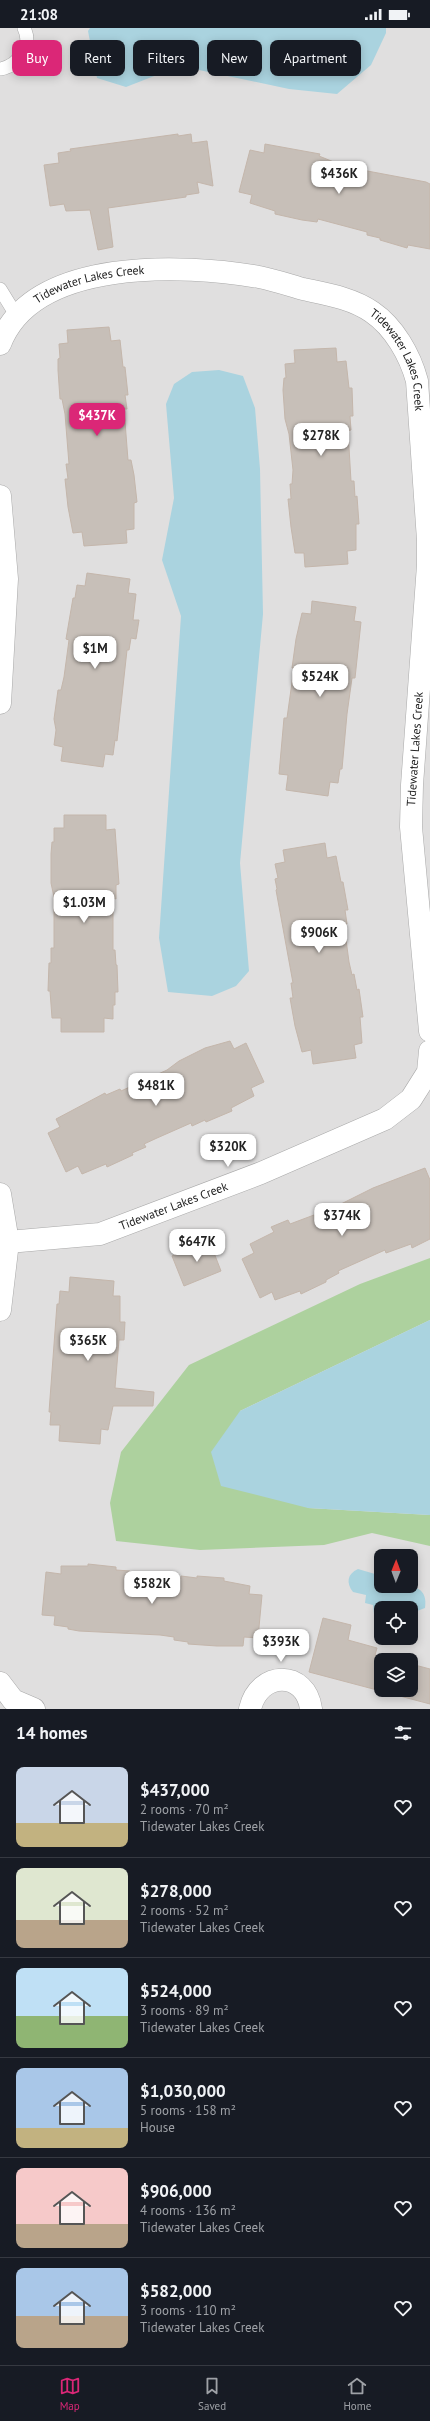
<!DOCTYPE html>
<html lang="en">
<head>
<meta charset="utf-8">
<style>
  :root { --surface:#171b24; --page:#242831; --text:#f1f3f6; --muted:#9ea1a6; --line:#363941; --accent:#db2777 }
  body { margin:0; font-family:"PT Sans",sans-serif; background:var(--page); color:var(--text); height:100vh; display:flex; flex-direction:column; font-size:15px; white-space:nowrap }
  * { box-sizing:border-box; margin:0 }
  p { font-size:13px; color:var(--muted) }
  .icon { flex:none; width:22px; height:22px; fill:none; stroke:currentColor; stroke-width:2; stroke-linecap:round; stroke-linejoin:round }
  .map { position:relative; height:1681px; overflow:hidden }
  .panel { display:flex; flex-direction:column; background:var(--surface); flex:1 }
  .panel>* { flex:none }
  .banner { position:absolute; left:12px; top:12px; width:406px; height:36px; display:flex; gap:8px }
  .needle { width:26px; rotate:1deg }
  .tools { position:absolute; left:374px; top:1521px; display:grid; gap:8px }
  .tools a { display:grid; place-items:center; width:44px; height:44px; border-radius:8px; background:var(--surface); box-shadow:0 2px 10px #0003; font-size:20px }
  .price { position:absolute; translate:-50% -34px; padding:0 9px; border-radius:8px; background:#fff; color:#222; font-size:13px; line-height:26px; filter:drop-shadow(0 1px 2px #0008) }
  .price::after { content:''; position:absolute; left:50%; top:24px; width:12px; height:9px; margin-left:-6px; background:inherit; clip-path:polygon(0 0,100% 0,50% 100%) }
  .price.on { background:var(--accent); color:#fff }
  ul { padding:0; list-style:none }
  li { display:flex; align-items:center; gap:12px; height:100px; padding:0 16px }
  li+li { border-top:1px solid var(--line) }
  li span { display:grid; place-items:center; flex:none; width:112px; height:80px; border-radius:8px; color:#555 }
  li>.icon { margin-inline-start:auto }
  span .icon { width:48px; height:48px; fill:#fffc; stroke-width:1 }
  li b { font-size:17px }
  h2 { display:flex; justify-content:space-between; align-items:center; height:48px; padding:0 16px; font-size:17px }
  .chip { padding:0 14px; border-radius:8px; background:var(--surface); box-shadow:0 2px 10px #0003; font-size:14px; line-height:36px }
  .chip.on { background:var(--accent); color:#fff }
  .status { display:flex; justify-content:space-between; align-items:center; height:28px; padding:0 20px; background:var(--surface); direction:ltr }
  .status svg { height:11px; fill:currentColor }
  .tab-bar { display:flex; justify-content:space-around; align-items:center; height:56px; border-top:1px solid var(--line); background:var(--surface); font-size:11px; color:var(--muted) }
  .tab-bar a { display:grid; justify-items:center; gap:2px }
  .tab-bar .on { color:var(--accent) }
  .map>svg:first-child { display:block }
</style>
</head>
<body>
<div class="status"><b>21:08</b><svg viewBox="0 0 49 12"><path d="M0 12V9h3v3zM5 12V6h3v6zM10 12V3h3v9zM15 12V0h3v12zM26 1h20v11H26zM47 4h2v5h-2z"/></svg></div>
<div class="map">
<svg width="430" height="1681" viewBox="0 0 430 1681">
  <rect width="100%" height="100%" fill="#f2efe9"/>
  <!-- residential -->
  <path fill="#e0dfdf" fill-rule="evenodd" d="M0 0H430V1681H0ZM381 1528H411V1558H381ZM381 1580H411V1610H381ZM381 1632H411V1662H381Z"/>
  <!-- forest -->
  <path fill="#add19e" d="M430 1230V1292L240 1383 308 1480 430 1487V1518L372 1505 324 1517 200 1522 116 1513 110 1475 121 1424 189 1337 360 1256Z"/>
  <!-- water -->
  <g fill="#aad3df">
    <path d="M90 0H386V5L371 37 337 66 289 61 180 38 126 59 97 50 88 3Z"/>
    <path d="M219 342 243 348 255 380 260 441 263 586 240 835 249 943 236 958 212 968 168 964 159 910 181 588 162 532 174 470 166 376 174 356 192 344Z"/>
    <path d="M430 1292V1487L308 1480 221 1458 211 1424 240 1383Z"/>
    <path d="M358 1541 375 1546 381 1542V1558C396 1558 430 1551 425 1580L417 1583 411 1580H381V1590L379 1591 374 1586 373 1577 365 1575 366 1567 353 1564C346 1555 347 1546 358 1541Z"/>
  </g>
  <!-- building -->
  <g fill="#c7bfb8" stroke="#c4b6ab">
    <path d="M178 106V108L191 106 192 115 207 113 213 158 197 154 199 165 186 167V169L108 180 113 219 98 222 90 182 66 183 64 176 50 178 44 137 59 135 58 125 71 123 70 121Z"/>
    <path d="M265 116 320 126 319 128 346 139 426 154 430 156V221L408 217 407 220 380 212V210L367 207V204L318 191 317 194 302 192 275 186V183L250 175 252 167 239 164 250 122 264 125Z"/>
    <path d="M109 299 111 313 120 312 123 339H125L128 367H125L127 381H124L128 432H131L134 447 137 474 134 475V501L126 502 127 515 84 518 82 504 73 505 68 479 65 451H68L66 436H69L65 386 62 371H60L58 342V331L60 330 59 316 68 315 67 302Z"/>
    <path d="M336 320 337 334 346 333 349 360H352L353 388H350L351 402 348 403 351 453H354L355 469 357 468 359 496H356V522L347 523 348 536 305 539 304 525H295L291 499 288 471H291L290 456H292L293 442 289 406 285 391 283 362 284 350H286L285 336 295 335 294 322Z"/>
    <path d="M87 545 130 551 128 565 136 566 133 592H139L136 611 131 610 129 622H127L117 713 115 712 113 727 105 726 103 739 61 733 63 719 54 717 56 702 54 691 58 662H61L64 649 69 612 66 611 73 570H75L77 557 85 558Z"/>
    <path d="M312 573 356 579 354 593 361 594 355 650H352L347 686 342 741H340L338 755 330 754 328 768 286 762 288 747 279 746 284 690H287L294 640H292L296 611 302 585 311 586Z"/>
    <path d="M64 787H106V802L115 801 119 856 116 857V871L113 870V922H115L116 937H117L118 964H115V977H113V991L104 990V1004H61V990H52L50 963H48L49 935H51V920H54V869L51 855V826L52 814H54V800H64Z"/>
    <path d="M325 815 327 830 336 828 341 854H343L348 882H345L347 896 344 897 349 934 352 947 354 946 357 962 359 961 363 989H360L362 1015 354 1017 356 1030 313 1036 311 1022 302 1024 295 998 290 970H293L291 955H293L276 862 277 861 275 851 278 850 275 836 285 834 283 822Z"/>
    <path d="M230 1013 234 1021 246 1015 264 1054 251 1060 254 1068 231 1080 232 1083 206 1094 205 1092 192 1098 191 1095 157 1110 144 1116 146 1119 132 1125 133 1127 107 1139 106 1136 82 1146 78 1138 66 1144 48 1105 60 1099 56 1091 105 1065 106 1067 120 1061 121 1063 167 1042 179 1033 205 1020Z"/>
    <path d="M425 1140 430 1152V1211L412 1220 411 1216 386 1225 385 1222 338 1243 339 1245 326 1252V1254L301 1266 300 1263 275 1272 272 1264 260 1270 242 1231 254 1225 250 1216 274 1204 271 1199 288 1192 290 1196 314 1187 315 1189 373 1160Z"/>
    <path d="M209 1212 221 1243 184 1258 172 1228Z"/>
    <path d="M70 1249 114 1253 113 1268H120V1294H125L124 1312H119L115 1360 154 1364 153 1378H113L108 1402 101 1401 100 1416 59 1413 60 1397H50L51 1384H49L57 1276H59L60 1263 69 1264Z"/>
    <path d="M88 1536 116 1539V1542L130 1543V1546L181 1551V1548L197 1550V1548L224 1550V1553L250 1558 249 1566 262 1567 258 1610 244 1609 243 1618H217L188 1616V1614L174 1612V1609L160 1607 79 1603 68 1601V1599L54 1597 55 1588 42 1587 46 1544 61 1546V1538H88Z"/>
    <path d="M323 1590 351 1597 348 1612 377 1620 375 1627 394 1632H381V1662H411V1636L430 1641V1676L309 1644Z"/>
  </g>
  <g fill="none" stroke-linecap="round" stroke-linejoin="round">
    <!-- lane casing -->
    <g stroke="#a9a9a9" stroke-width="14">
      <g id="lane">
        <path d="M0 41C18 38 33 18 24 0"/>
        <path d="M0 261 16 287"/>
      </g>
    </g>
    <!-- street casing -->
    <g stroke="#a9a9a9" stroke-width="23">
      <g id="street">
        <path id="s1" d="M0 316C33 229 184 236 259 249 274 252 289 257 303 261 326 266 352 270 372 284 394 299 410 327 417 353L428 512V537L412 757 411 799 430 1003"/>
        <path d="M0 468 7 551 0 675"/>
        <path d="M0 1166 8 1214 0 1282"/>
        <path id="s2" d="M8 1214 100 1206 261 1145 385 1091 411 1071 428 1044 430 1023"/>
        <path d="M0 1655 13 1672 34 1681"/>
        <path d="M250 1681C259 1642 306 1642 311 1681"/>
      </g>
    </g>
    <!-- lane -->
    <use href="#lane" stroke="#fff" stroke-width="13"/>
    <!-- street -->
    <use href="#street" stroke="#fff" stroke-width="22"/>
  </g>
  <g text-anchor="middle" stroke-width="3.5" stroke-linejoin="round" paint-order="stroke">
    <!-- street labels -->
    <g font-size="12" fill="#222" stroke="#fff">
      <text dy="4" stroke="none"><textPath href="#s1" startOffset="114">Tidewater Lakes Creek</textPath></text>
      <text dy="4" stroke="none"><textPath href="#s1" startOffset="462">Tidewater Lakes Creek</textPath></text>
      <text transform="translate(415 721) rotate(-86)" y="4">Tidewater Lakes Creek</text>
      <text dy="4" stroke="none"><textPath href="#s2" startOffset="171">Tidewater Lakes Creek</textPath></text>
    </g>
  </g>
</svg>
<div class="tools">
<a><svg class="needle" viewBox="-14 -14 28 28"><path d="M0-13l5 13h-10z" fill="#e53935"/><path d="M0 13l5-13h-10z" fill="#9ea1a6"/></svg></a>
<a><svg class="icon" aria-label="locate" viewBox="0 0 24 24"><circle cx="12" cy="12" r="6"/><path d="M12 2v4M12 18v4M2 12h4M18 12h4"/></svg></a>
<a><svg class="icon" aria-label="layers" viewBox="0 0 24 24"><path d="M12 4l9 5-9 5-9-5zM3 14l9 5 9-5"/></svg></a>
</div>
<b class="price" style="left:339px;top:167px">$436K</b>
<b class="price on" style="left:97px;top:409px">$437K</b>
<b class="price" style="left:321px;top:429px">$278K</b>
<b class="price" style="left:95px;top:642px">$1M</b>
<b class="price" style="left:320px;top:670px">$524K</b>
<b class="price" style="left:84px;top:896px">$1.03M</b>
<b class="price" style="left:319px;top:926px">$906K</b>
<b class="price" style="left:156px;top:1079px">$481K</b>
<b class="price" style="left:228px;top:1140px">$320K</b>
<b class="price" style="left:342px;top:1209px">$374K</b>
<b class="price" style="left:197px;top:1235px">$647K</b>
<b class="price" style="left:88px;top:1334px">$365K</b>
<b class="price" style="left:152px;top:1577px">$582K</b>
<b class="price" style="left:281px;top:1635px">$393K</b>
<div class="banner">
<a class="chip on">Buy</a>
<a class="chip">Rent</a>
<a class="chip">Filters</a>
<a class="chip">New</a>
<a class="chip">Apartment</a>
</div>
</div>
<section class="panel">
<h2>14 homes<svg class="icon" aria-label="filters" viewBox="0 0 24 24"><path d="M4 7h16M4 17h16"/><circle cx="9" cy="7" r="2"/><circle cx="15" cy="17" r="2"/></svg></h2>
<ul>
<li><span style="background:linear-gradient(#c9d6e8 70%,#c2b280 0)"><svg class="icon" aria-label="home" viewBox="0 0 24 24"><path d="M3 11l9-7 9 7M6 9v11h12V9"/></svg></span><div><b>$437,000</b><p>2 rooms · 70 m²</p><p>Tidewater Lakes Creek</p></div><svg class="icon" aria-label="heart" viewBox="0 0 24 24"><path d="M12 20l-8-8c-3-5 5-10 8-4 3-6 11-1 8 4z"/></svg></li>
<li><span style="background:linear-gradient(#dfe7d0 65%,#b9a48a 0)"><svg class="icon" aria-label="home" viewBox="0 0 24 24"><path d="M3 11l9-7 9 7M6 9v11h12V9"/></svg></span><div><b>$278,000</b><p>2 rooms · 52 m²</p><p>Tidewater Lakes Creek</p></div><svg class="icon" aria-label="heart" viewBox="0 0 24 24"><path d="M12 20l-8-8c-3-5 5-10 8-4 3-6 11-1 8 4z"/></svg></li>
<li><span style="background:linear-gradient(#bfe0f5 60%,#8fb573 0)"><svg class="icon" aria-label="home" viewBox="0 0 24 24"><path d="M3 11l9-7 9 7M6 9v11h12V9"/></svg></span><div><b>$524,000</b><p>3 rooms · 89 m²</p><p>Tidewater Lakes Creek</p></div><svg class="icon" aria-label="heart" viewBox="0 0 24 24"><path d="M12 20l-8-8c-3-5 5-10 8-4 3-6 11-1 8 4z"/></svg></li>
<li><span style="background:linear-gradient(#a9c7e8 75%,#c2b280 0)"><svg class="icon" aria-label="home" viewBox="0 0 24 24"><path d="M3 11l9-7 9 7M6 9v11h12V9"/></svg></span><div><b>$1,030,000</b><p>5 rooms · 158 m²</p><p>House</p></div><svg class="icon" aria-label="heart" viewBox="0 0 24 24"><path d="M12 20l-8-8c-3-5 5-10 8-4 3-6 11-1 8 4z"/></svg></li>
<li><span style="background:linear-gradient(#f6c9c9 70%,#b9a48a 0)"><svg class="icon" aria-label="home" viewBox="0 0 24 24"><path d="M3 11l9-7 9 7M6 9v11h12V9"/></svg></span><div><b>$906,000</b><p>4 rooms · 136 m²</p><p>Tidewater Lakes Creek</p></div><svg class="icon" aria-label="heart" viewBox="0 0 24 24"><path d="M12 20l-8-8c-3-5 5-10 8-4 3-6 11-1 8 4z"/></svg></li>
<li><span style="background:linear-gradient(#a9c7e8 60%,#b9a48a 0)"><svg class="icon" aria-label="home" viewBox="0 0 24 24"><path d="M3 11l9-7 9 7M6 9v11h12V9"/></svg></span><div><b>$582,000</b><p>3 rooms · 110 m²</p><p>Tidewater Lakes Creek</p></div><svg class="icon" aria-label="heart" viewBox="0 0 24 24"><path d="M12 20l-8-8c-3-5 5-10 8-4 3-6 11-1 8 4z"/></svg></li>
</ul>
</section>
<nav class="tab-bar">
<a class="on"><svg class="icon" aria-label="map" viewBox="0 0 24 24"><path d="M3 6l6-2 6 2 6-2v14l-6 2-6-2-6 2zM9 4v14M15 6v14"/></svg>Map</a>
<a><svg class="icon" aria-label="saved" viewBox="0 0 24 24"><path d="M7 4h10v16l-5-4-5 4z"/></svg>Saved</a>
<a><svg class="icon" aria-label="home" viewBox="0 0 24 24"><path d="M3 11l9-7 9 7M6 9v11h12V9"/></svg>Home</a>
</nav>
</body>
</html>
